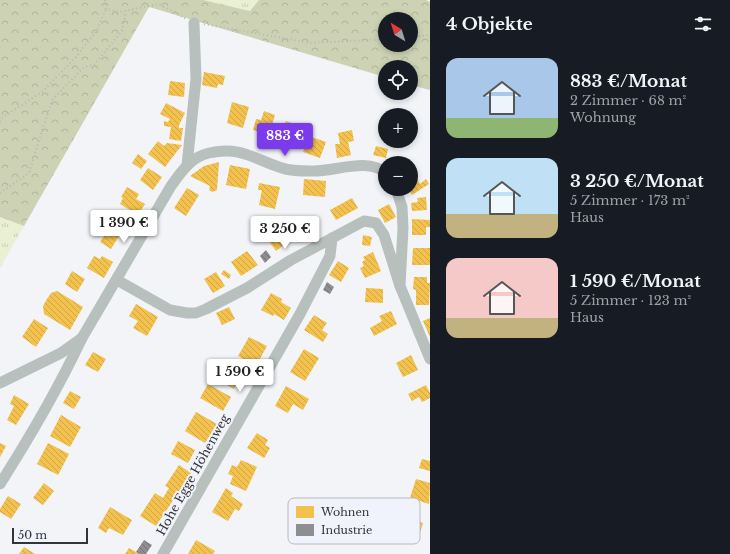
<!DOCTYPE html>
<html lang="de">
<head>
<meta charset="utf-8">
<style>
  :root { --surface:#171b24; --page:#20242c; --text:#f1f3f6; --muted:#9ea1a6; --accent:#7c3aed }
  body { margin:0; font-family:"Libre Baskerville",serif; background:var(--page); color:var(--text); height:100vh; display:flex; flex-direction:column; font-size:15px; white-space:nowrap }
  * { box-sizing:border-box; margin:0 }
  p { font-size:13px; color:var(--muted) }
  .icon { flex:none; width:22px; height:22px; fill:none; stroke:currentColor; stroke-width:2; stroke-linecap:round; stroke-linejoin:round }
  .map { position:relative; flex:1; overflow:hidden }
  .sheet { display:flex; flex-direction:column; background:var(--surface); width:300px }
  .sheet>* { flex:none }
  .needle { width:26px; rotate:322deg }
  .controls { position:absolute; left:378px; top:12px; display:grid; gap:8px }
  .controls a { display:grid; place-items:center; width:40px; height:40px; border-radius:50%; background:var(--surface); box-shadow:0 2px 6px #0003; font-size:20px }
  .scale { position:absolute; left:12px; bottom:10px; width:76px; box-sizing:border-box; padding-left:4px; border:2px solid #333437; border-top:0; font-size:11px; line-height:14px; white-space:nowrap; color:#333437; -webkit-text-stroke:3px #f0f3fb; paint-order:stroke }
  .price { position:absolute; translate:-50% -34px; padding:0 9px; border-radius:4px; background:#fff; color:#222; font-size:13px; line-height:26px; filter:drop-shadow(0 1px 2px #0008) }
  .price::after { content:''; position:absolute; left:50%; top:24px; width:12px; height:9px; margin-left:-6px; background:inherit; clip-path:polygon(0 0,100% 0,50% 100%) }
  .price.selected { background:var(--accent); color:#fff }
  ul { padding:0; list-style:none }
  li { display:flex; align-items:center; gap:12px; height:100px; padding:0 16px }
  li span { display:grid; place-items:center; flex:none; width:112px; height:80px; border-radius:12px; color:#555 }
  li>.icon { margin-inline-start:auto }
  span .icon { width:48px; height:48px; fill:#fffc; stroke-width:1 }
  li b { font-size:17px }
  h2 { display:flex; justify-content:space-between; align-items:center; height:48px; padding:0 16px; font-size:17px }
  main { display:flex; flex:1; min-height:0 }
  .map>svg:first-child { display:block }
</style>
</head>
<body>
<main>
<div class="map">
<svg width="430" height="554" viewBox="0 0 430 554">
  <defs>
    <pattern id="grass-tufts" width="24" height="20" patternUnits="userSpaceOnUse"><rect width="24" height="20" fill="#eaf0d3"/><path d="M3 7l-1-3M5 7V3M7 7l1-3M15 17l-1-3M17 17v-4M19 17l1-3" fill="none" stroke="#c9ceb6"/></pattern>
    <pattern id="forest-crowns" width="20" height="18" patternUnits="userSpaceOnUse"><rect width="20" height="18" fill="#ccd2b3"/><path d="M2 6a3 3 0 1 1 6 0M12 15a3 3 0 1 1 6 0" fill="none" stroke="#b0b59b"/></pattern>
    <pattern id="homes-back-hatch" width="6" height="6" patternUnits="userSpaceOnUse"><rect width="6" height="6" fill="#f2c14e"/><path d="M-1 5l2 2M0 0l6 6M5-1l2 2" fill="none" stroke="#d0a645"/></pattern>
    <pattern id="industry-back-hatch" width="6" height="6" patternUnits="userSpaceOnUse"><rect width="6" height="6" fill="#8d8d92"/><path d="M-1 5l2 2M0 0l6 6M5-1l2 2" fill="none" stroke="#747478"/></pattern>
  </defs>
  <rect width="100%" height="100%" fill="#f3f4f8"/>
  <!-- grass -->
  <g fill="url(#grass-tufts)">
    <path d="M203 0H259L250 11Z"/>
    <path d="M0 217 24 226 0 268Z"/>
  </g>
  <!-- forest -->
  <path fill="url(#forest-crowns)" fill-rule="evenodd" d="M0 0H203L250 11 259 0H426L430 2V90L411 85V67H385V77L149 7 24 226 0 217ZM385 19H411V45H385Z"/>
  <!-- homes -->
  <g fill="url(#homes-back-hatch)">
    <path d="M204 72 225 76 223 85 218 84 217 88 202 85Z"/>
    <path d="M170 81 185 83 184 97 168 95Z"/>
    <path d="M232 102 249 107 243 128 227 123Z"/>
    <path d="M166 103 185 113 179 125V128H183L181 141 169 139 171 127 164 126V121L168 122 170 119 160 114Z"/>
    <path d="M264 111 275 115 269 135 253 130 256 119 261 120Z"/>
    <path d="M286 121 305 128 298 147 278 139Z"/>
    <path d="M352 130 354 141 348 142 351 155 337 158 335 144H340L338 133Z"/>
    <path d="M309 136 326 142 320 158 303 152Z"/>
    <path d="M158 141 164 146 167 143 182 145 165 167 148 154Z"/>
    <path d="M376 146 388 149 386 158 373 155Z"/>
    <path d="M138 154 147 161 141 169 132 163Z"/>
    <path d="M402 157 407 163H396Z"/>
    <path d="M219 162 217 190 212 192 209 190 210 186 190 176 204 166Z"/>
    <path d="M230 165 250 169 246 189 226 185Z"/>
    <path d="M148 168 162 177 153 190 140 180Z"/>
    <path d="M416 177 420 184 426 179 429 184 412 195 408 189H411V181Z"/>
    <path d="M304 179 326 181 325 197 303 195Z"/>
    <path d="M259 183 280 187 275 209 259 205 262 190H258Z"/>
    <path d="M127 187 139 194 136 199 145 204 138 215 120 204 123 198 121 197Z"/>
    <path d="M187 188 199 195 186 216 174 208Z"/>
    <path d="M426 197 427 210 412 211 411 203 418 202 417 198Z"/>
    <path d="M352 198 358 208 336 220 330 210Z"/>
    <path d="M389 204 396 217 385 223 378 210Z"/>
    <path d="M412 219 430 220V227H426V235H412Z"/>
    <path d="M105 220 122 231 111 249 100 242 106 233 100 229Z"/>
    <path d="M313 221 319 232 307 239 301 228Z"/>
    <path d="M282 226 292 239 276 251 266 237Z"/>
    <path d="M363 235 372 237 370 246 362 245Z"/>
    <path d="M413 248H430V265H412Z"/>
    <path d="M247 251 258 265 241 276 231 262Z"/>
    <path d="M373 252 381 271 365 278 360 268 364 266 362 262 365 260 363 257Z"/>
    <path d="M94 256 100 259 102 256 113 262 104 278 87 268Z"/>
    <path d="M338 261 349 268 341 282 329 275Z"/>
    <path d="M224 270 231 275 229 279 221 274Z"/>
    <path d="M72 271 85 279 77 292 65 284Z"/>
    <path d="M216 272 225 286 213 293 204 279Z"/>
    <path d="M414 277H427V283H430L429 305H416V290L413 289Z"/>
    <path d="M366 288 383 289V303L365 302Z"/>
    <path d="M57 291 83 307 70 330 44 314 43 306 47 299 51 293Z"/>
    <path d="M271 293 282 299 281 302 291 308 284 320 274 314 273 316 261 310Z"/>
    <path d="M136 304 158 317 147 336 133 328 138 321 129 316Z"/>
    <path d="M229 307 235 319 222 325 216 313Z"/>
    <path d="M391 311 397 324 374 336 370 328 382 321 379 316Z"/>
    <path d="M314 315 327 323 322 330 328 334 323 342 304 330Z"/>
    <path d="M430 318V337L423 321Z"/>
    <path d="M34 319 48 328 36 347 22 337Z"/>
    <path d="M249 337 267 346 256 366 238 356Z"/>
    <path d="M304 349 319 358 305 381 290 372Z"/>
    <path d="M93 352 106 359 98 372 85 365Z"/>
    <path d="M411 355 418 370 403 377 396 363Z"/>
    <path d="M228 361 244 370 234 389 218 380Z"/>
    <path d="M208 384 231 397 223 411 200 398Z"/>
    <path d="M426 385 430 393V398L422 402 419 397 412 401 408 394Z"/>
    <path d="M286 386 309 399 303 410 293 404 288 413 275 406Z"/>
    <path d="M70 391 81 397 74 409 63 403Z"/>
    <path d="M14 395 29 404 16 425 7 420 14 406 10 404Z"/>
    <path d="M196 412 217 424 205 443 185 431Z"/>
    <path d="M61 415 81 427 70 447 50 436Z"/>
    <path d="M257 433 268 440 265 445 270 448 264 458 247 448Z"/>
    <path d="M178 441 195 450 188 463 171 454Z"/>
    <path d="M0 443 6 446 0 457Z"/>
    <path d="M48 443 69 454 58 475 37 464Z"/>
    <path d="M422 459 430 461V471L419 468Z"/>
    <path d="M241 460 257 467 246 491 230 484 233 476 228 474 232 465 237 467Z"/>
    <path d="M179 465 191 473 156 526 140 516 155 493 163 498 169 488 165 486Z"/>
    <path d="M416 479 430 483 429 504 410 498Z"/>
    <path d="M44 483 54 491 43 505 33 498Z"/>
    <path d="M226 488 233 493 231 496 243 504 239 511 235 509 228 521 212 512Z"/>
    <path d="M8 496 21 504 11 519 0 512V509Z"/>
    <path d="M110 507 132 520 123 535 109 528 106 533 98 528Z"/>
    <path d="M406 517 423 523 417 543 399 538Z"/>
    <path d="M196 540 215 551 213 554H188Z"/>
    <path d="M24 547 35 554H19Z"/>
    <path d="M129 548 136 552 140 554H125Z"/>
  </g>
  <!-- industry -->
  <g fill="url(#industry-back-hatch)">
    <path d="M122 221 130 226 128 231 119 226Z"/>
    <path d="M302 230 306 237 302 240 298 232Z"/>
    <path d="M266 250 271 257 265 263 260 256Z"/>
    <path d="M327 282 334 287 330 294 323 290Z"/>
    <path d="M144 540 152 545 146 554H140L136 552Z"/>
  </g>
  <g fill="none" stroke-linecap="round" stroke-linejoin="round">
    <!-- path -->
    <g stroke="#b3b9b7" stroke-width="2" stroke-dasharray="1 3" stroke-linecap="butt">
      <path d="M105 0 106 9 120 12 159 4 186 19"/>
      <path d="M204 24 311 43 385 39"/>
      <path d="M411 37 430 35"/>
      <path d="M0 122 3 117 42 92 76 57 96 32 106 9"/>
      <path d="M0 193 29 173 52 100 84 67 94 65 122 31 126 11"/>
    </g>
    <!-- street -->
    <g stroke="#b7c0bc" stroke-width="11">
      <path d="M187 165 196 79 194 23"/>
      <path d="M396 189 402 207 403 228 400 286 430 359"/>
      <path d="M117 280 170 310 187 313H196L206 309 247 288 291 260 364 221 376 223 384 235 400 286"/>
      <path d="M0 383 61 353 82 338 171 186C181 172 191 157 209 153 242 146 253 159 282 168 290 171 303 171 312 171 333 172 369 157 385 173"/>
      <path d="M0 484C30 437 58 389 82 338"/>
      <path d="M163 554 300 314 330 256 332 238"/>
    </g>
  </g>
  <g text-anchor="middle" stroke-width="4" stroke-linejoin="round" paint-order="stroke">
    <!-- street labels -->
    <g font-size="12" fill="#333437" stroke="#f0f3fb">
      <text transform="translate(193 475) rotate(-61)" y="4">Hohe Egge Höhenweg</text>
    </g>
  </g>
  <!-- legend -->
  <rect x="288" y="498" width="132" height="46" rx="6" fill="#f0f3fb" stroke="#b7bac0" stroke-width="1"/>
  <rect x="296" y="506" width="18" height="12" fill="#f2c14e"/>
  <rect x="296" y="524" width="18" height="12" fill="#8d8d92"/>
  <g font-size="11" fill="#333437">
    <text x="321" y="516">Wohnen</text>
    <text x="321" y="534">Industrie</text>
  </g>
</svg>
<div class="controls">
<a><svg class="needle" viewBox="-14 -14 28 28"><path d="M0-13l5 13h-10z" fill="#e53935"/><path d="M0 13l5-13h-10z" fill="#9ea1a6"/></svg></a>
<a><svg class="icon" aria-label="locate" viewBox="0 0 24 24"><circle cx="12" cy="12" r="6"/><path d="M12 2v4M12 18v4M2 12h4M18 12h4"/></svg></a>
<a>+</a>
<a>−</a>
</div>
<div class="scale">50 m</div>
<b class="price selected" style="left:285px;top:157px">883 €</b>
<b class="price" style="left:124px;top:244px">1 390 €</b>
<b class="price" style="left:285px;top:250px">3 250 €</b>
<b class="price" style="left:240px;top:393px">1 590 €</b>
</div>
<section class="sheet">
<h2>4 Objekte<svg class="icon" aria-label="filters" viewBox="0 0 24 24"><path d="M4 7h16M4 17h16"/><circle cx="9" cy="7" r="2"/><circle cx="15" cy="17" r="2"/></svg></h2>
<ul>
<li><span style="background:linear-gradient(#a9c7e8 75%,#8fb573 0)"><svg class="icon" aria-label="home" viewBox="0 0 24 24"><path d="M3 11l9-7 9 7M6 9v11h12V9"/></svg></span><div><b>883 €/Monat</b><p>2 Zimmer · 68 m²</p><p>Wohnung</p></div></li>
<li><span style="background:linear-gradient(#bfe0f5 70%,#c2b280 0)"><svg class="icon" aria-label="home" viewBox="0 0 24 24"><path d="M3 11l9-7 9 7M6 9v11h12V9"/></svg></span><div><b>3 250 €/Monat</b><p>5 Zimmer · 173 m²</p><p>Haus</p></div></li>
<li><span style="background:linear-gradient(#f6c9c9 75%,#c2b280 0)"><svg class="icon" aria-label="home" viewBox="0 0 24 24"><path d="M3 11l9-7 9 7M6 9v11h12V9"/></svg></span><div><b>1 590 €/Monat</b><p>5 Zimmer · 123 m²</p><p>Haus</p></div></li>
</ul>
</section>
</main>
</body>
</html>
